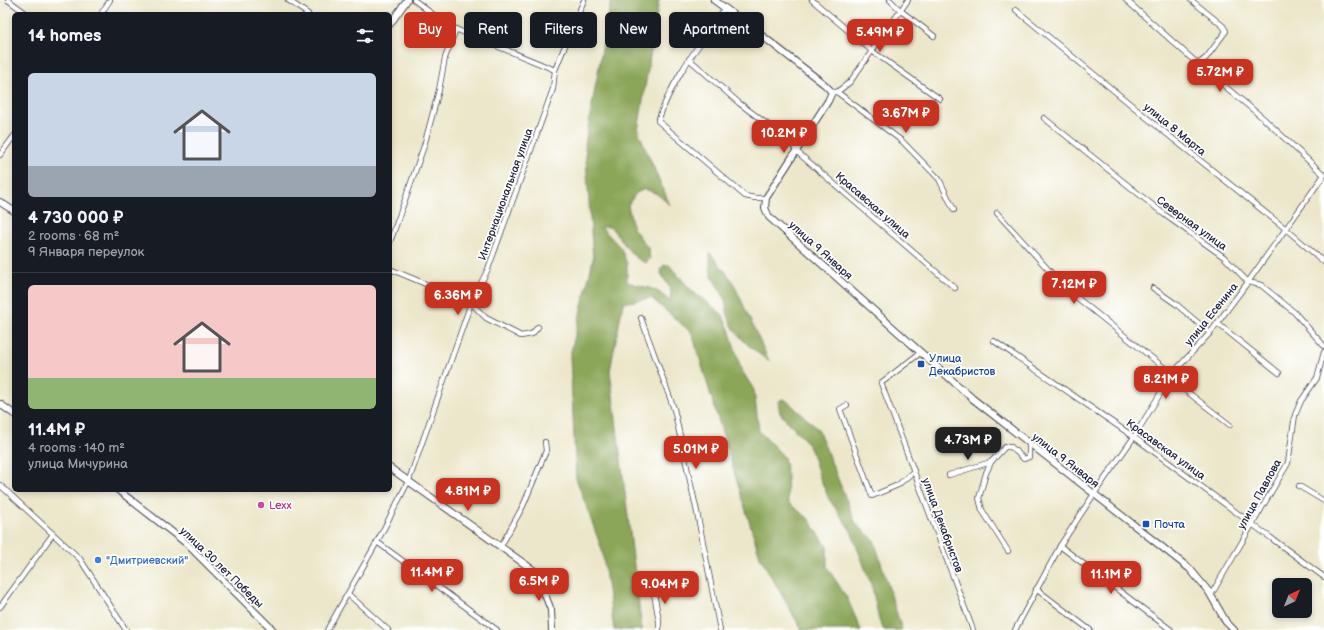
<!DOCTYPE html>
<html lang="en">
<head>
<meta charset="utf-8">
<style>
  :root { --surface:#171b24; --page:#242831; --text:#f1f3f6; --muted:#9ea1a6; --line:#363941; --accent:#c8321e }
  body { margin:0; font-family:"Balsamiq Sans",sans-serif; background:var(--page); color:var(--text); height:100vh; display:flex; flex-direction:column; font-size:15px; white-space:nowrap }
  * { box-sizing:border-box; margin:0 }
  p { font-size:13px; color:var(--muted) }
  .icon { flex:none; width:22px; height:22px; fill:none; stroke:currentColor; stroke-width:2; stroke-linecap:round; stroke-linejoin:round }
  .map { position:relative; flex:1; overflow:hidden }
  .panel { position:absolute; left:12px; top:12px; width:380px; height:480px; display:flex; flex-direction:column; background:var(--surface); border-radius:6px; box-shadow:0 2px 6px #0003 }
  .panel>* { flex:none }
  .banner { position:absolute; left:404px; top:12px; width:380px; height:36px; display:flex; gap:8px }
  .needle { width:26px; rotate:43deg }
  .fabs { position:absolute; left:1272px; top:578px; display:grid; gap:8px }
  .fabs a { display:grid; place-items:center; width:40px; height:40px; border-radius:6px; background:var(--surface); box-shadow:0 2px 6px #0003; font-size:20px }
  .price { position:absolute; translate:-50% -34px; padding:0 9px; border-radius:8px; background:var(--accent); color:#fff; font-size:13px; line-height:26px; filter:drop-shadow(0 1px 2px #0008) }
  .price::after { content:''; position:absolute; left:50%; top:24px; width:12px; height:9px; margin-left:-6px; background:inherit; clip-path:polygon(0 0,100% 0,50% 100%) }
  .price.on { background:#222; color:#fff }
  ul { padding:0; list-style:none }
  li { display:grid; align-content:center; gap:8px; height:212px; padding:0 16px }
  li+li { border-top:1px solid var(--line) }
  li span { display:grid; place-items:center; height:124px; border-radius:6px; color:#555 }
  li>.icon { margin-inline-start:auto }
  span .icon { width:72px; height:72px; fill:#fffc; stroke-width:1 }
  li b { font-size:17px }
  h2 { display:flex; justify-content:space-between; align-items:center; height:48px; padding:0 16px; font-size:17px }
  .tag { padding:0 14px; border-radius:6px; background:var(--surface); box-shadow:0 2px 6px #0003; font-size:14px; line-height:36px }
  .tag.on { background:var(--accent); color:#fff }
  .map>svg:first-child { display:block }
</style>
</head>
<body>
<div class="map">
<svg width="1324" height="630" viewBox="0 0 1324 630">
  <rect width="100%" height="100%" fill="#fff"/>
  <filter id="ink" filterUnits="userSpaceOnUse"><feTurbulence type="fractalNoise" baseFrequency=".025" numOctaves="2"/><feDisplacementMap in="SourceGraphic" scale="8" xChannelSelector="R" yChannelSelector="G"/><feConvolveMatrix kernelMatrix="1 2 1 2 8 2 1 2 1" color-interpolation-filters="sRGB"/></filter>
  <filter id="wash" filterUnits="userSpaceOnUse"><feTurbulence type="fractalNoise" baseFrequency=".012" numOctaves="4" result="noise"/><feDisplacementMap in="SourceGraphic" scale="16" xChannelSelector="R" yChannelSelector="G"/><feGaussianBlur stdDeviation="0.9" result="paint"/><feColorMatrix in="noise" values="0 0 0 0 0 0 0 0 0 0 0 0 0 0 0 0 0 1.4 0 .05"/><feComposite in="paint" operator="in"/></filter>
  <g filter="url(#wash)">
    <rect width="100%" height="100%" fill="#ece7ca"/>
    <!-- forest -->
    <g fill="#8ba658" stroke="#56644a">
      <path d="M611 0H659L638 131 670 205 657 194 645 189 636 193 628 205 633 228 648 248 650 259 646 263C629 257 623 239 610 227H601L621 248 627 264V282L656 290 670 301C674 285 664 284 660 270L664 265H669L693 292 722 314 729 329 741 369 754 390 759 431 784 457 787 474 788 503 808 518 827 546V567L847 598 861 630H802L760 557 692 333 651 298 623 303 610 371 642 630H614L602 550 576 478 570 356 593 260 585 144Z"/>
      <path d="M710 253 732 280 769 361C752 349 733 335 728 315 726 309 727 303 724 297 721 290 716 285 713 278 709 270 710 261 710 253Z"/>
      <path d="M782 399 787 401 818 429 856 524 874 540 902 630H884L879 620 872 587 851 531 829 499 820 478 811 450 805 440 789 424 780 413 778 402Z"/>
    </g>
  </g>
  <g filter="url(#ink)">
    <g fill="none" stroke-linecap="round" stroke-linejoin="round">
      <!-- street casing -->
      <g stroke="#404050" stroke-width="6">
        <g id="street">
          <path d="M8 0 27 14"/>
          <path d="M288 0 308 14"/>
          <path d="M414 0 448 26 555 70"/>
          <path d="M812 0 872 51 940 99"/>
          <path d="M890 0 901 11 934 36"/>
          <path d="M1126 0 1198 64 1263 118 1324 175"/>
          <path d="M1191 0 1223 26 1226 31 1206 58 1198 64"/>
          <path d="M725 8C700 44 672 79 658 121L745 196 755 198H766"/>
          <path d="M1016 10 1152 122 1286 229 1324 262"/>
          <path d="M101 14 110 0"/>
          <path d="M689 59 739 103 791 142 796 151 955 288"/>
          <path d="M832 92H837L902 141 939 179 954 210"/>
          <path d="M837 92 850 82 908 0"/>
          <path d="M1044 118 1165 215 1224 257 1248 282 1261 285 1294 312 1324 346"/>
          <path d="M0 155 14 136"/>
          <path d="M997 213 1065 288 1172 374"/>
          <path d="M390 242 424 146 439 90 445 58 456 29"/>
          <path d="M390 269 471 303 486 318 521 336 532 334 538 327"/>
          <path d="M1153 288 1176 304 1210 333"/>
          <path d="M641 318 674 409 697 512 720 630"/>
          <path d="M1217 323 1279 373"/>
          <path d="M994 341 1134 437 1324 577"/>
          <path d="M920 353 881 383 973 630"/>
          <path d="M1168 382 1181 387 1230 425"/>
          <path d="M847 405 840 409 872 496 898 485 914 471"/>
          <path d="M949 475 991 462"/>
          <path d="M0 485 80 559 126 630"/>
          <path d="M1299 486 1324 501"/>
          <path d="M377 542 497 630"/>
          <path d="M501 546 523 506 546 451 545 442"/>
          <path d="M1060 546 1171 630"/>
          <path d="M1008 551 982 510 979 498 986 473 991 462 1005 447H1011L1024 459 1029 457V443"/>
          <path d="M652 582 659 621V630"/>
          <path d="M1036 589 1090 630"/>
          <path d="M348 594 388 630"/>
          <path d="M1211 595 1288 463 1295 415 1301 401 1317 378 1324 352"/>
          <path d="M0 607 53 534"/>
          <path d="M327 630 377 542 409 480 471 303 488 269 553 89 555 70 584 0"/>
          <path d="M1015 630 1060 546 1094 494 1134 437 1172 374 1210 333 1248 282 1324 175"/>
        </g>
      </g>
      <!-- secondary casing -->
      <g stroke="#404050" stroke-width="8">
        <g id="secondary">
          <path d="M714 0 756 31 824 84 832 92 828 101 766 198 765 208 769 217 973 399 1190 569 1209 592 1226 622 1234 630"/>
          <path d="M390 24 407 0"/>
          <path d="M0 202 14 211"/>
          <path d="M0 404 14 414"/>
          <path d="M390 468 536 572 551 610 552 630"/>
          <path d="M118 490 186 543 273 630"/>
        </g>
      </g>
      <!-- street -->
      <use href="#street" stroke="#fff" stroke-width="4.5"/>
      <!-- secondary -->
      <use href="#secondary" stroke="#fff" stroke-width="6"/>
    </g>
  </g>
  <!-- markers -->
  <g fill="#1a4fb4" stroke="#fff" stroke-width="1.5">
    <rect x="917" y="360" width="8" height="8" rx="2"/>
    <rect x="1142" y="520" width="8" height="8" rx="2"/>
  </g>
  <circle fill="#d1479c" stroke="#fff" stroke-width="1.5" cx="261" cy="505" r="4"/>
  <circle fill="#3f7fe0" stroke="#fff" stroke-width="1.5" cx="98" cy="560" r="4"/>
  <g text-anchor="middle" stroke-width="3.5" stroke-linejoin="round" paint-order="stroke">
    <!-- street labels -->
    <g font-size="11" fill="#22223b" stroke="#fff">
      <text transform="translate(1175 129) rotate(39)" y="4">улица 8 Марта</text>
      <text transform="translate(505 194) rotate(-70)" y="4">Интернациональная улица</text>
      <text transform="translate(873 205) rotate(41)" y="4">Красавская улица</text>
      <text transform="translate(1192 223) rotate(36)" y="4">Северная улица</text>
      <text transform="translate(821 250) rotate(42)" y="4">улица 9 Января</text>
      <text transform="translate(1211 314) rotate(-51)" y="4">улица Есенина</text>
      <text transform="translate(1166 449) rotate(36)" y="4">Красавская улица</text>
      <text transform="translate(1066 460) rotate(38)" y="4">улица 9 Января</text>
      <text transform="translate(1259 494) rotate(-61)" y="4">улица Павлова</text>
      <text transform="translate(943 525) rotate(70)" y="4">улица Декабристов</text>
      <text transform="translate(222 567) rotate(44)" y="4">улица 30 лет Победы</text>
    </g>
    <!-- transit labels -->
    <g font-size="11" fill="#164399" stroke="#fff" text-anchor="start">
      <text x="929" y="362">Улица<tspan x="929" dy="13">Декабристов</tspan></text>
      <text x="1154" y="528">Почта</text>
    </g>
    <!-- hotel labels -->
    <g font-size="11" fill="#b23c85" stroke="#fff" text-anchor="start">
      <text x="269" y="509">Lexx</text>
    </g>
    <!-- shop labels -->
    <g font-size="11" fill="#366cbe" stroke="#fff" text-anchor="start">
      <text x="106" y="564">"Дмитриевский"</text>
    </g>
  </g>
</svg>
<div class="fabs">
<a><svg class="needle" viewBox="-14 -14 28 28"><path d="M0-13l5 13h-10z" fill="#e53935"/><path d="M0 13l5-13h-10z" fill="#9ea1a6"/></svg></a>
</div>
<b class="price" style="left:880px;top:53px">5.49M ₽</b>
<b class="price" style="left:1220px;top:93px">5.72M ₽</b>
<b class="price" style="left:906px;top:134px">3.67M ₽</b>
<b class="price" style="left:784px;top:154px">10.2M ₽</b>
<b class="price" style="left:1074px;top:305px">7.12M ₽</b>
<b class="price" style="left:458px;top:316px">6.36M ₽</b>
<b class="price" style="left:1166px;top:400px">8.21M ₽</b>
<b class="price on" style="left:968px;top:461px">4.73M ₽</b>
<b class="price" style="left:696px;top:470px">5.01M ₽</b>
<b class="price" style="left:468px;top:512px">4.81M ₽</b>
<b class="price" style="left:432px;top:593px">11.4M ₽</b>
<b class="price" style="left:1111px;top:595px">11.1M ₽</b>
<b class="price" style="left:539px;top:602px">6.5M ₽</b>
<b class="price" style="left:665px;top:605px">9.04M ₽</b>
<div class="banner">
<a class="tag on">Buy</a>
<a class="tag">Rent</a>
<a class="tag">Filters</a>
<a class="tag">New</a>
<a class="tag">Apartment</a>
</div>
<section class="panel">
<h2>14 homes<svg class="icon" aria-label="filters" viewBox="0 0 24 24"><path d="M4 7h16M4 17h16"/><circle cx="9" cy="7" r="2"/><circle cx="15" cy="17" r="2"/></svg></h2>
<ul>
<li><span style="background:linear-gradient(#c9d6e8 75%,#9aa5b1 0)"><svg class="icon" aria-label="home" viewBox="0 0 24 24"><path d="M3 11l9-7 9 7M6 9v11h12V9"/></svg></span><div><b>4 730 000 ₽</b><p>2 rooms · 68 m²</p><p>9 Января переулок</p></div></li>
<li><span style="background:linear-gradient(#f6c9c9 75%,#8fb573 0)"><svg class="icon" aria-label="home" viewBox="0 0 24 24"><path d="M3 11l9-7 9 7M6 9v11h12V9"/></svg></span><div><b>11.4M ₽</b><p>4 rooms · 140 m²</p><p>улица Мичурина</p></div></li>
</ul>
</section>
</div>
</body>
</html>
